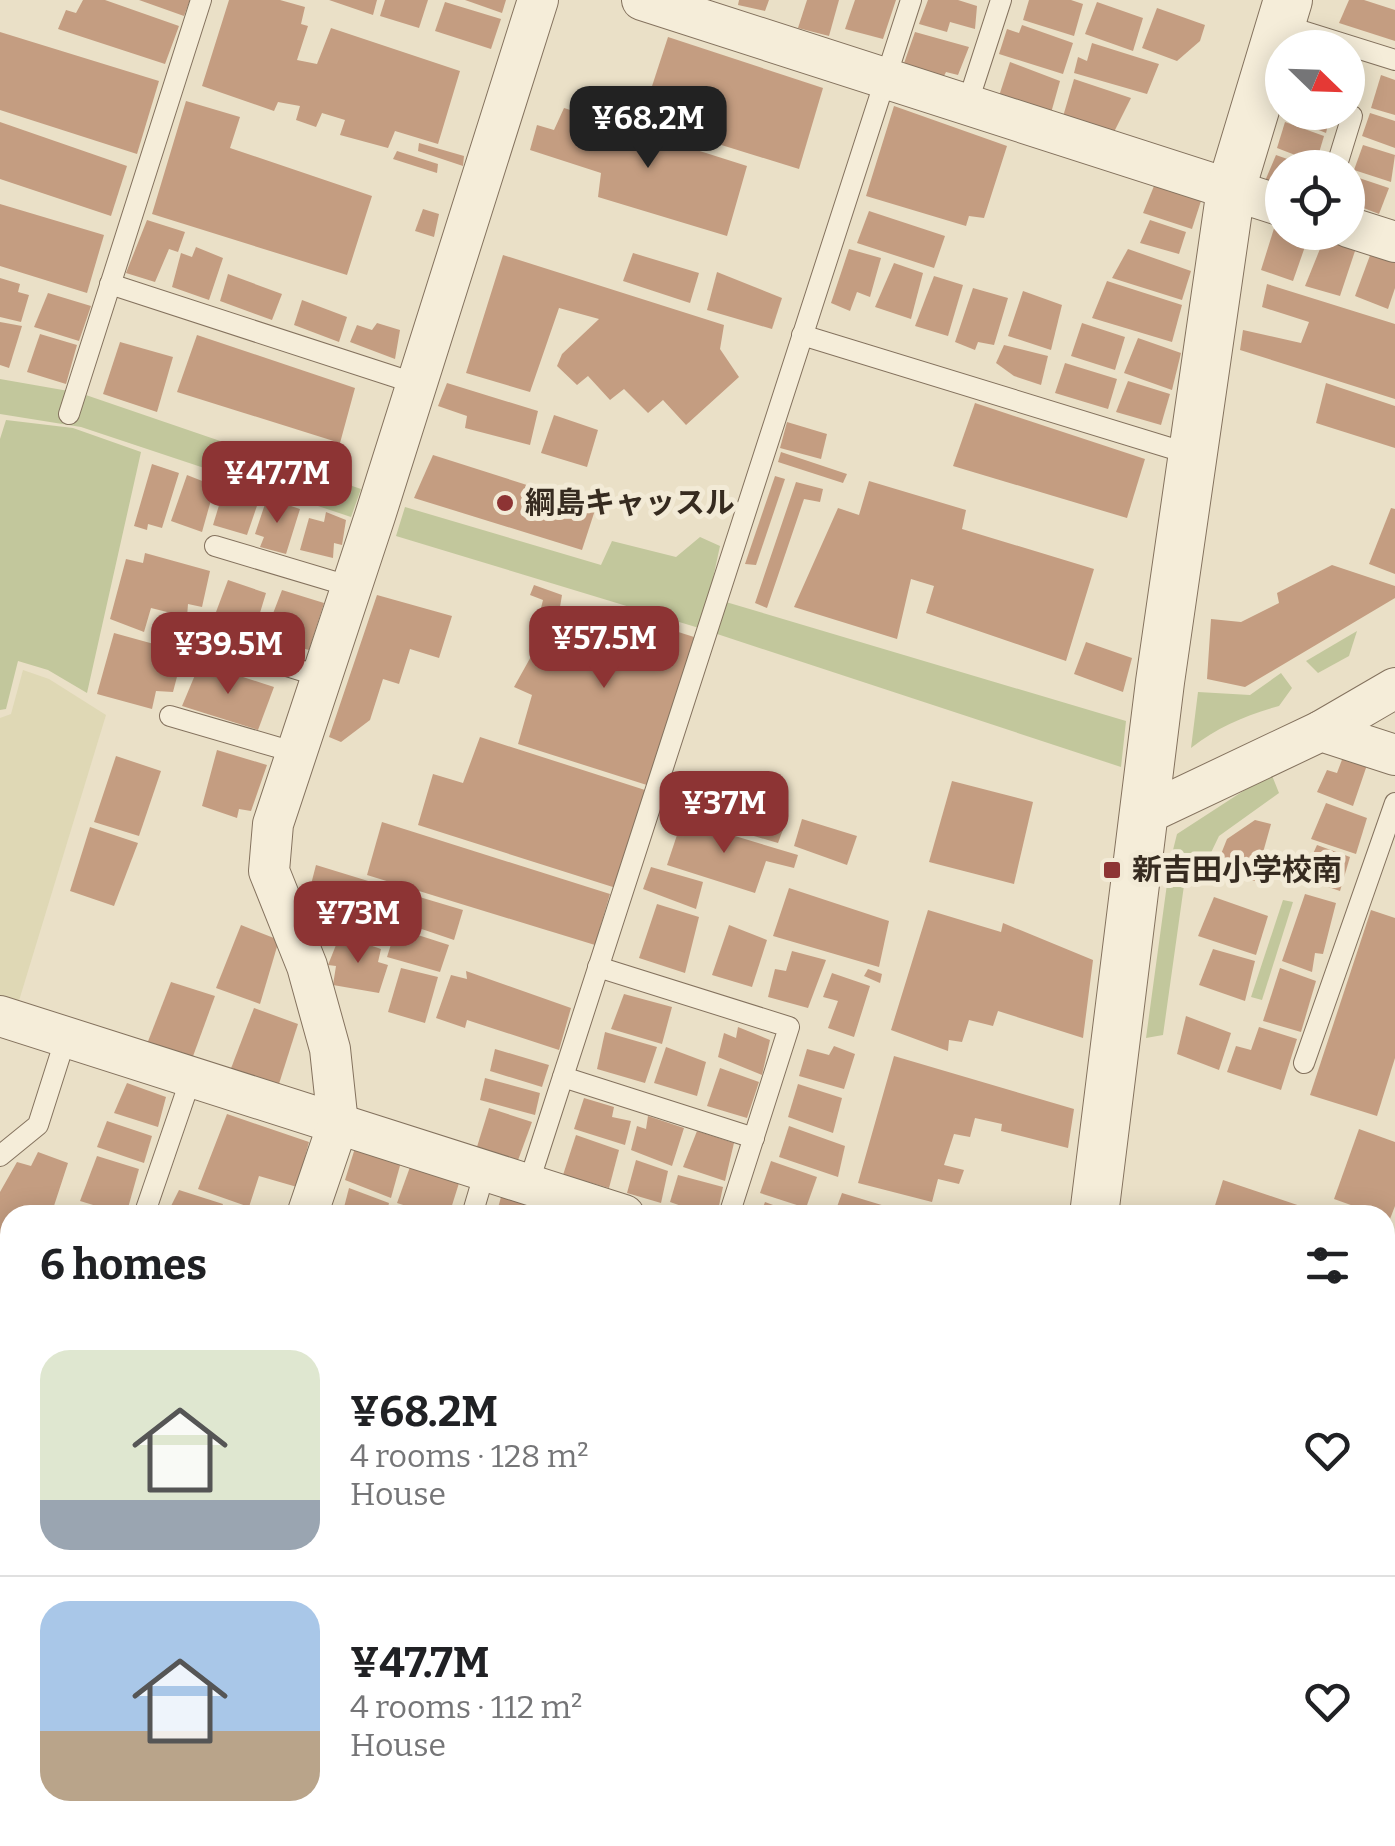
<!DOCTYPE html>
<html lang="en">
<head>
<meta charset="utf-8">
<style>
  :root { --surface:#fff; --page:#f2f2f2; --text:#202124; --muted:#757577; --line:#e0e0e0; --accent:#8d3434 }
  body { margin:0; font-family:Bitter,"Noto Sans JP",serif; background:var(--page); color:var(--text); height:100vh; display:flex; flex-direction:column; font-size:38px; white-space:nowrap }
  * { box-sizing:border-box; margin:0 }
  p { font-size:32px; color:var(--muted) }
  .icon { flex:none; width:55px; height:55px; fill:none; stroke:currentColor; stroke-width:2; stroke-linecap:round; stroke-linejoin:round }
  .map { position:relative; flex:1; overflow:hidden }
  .panel { position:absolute; left:0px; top:1205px; width:1395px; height:642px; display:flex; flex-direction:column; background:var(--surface); border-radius:30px 30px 0 0; box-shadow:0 5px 25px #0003 }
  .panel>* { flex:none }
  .needle { width:65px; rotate:113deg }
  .controls { position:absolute; left:1265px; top:30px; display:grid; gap:20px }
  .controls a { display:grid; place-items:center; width:100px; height:100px; border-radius:50%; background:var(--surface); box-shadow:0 5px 25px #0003; font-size:50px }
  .price { position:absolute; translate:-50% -85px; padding:0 22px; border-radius:20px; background:var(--accent); color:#fff; font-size:32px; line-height:65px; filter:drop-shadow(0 2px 5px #0008) }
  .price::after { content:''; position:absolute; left:50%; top:60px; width:30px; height:22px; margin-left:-15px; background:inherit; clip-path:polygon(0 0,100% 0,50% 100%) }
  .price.on { background:#222; color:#fff }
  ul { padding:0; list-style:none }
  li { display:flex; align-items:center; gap:30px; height:250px; padding:0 40px }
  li+li { border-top:2px solid var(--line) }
  li span { display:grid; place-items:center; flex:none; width:280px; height:200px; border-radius:30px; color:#555 }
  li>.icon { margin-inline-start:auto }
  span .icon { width:120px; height:120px; fill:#fffc; stroke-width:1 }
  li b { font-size:42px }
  h2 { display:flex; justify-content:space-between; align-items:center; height:120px; padding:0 40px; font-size:42px }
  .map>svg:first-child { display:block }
</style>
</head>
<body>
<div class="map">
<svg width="1395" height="1846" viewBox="0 0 1395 1846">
  <rect width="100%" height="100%" fill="#eae0c7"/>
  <!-- farmland -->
  <path fill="#dfd8b5" d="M23 670 49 679 106 715 18 1004 0 999V718L11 714Z"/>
  <!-- green -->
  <g fill="#c2c79c">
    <path d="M0 379 80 393 361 489 351 517 81 427 0 414Z"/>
    <path d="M6 420 73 428 141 452 87 693 48 670 18 661 6 709 0 710V439Z"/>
    <path d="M405 507 601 565 612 541 676 557 700 537 720 546 709 597 1126 721 1121 767 699 628 396 536Z"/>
    <path d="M1357 631 1349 656 1318 673 1306 661Z"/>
    <path d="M1281 673 1292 688 1279 706C1246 715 1218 727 1191 748L1198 692 1250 695Z"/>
    <path d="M1271 773 1279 793 1219 836 1206 863 1187 864 1163 1035 1146 1038 1170 862 1177 834Z"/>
    <path d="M1283 900 1293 902 1262 1000 1251 997Z"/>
  </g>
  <!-- building -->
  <g fill="#c49d81">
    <path d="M83 0H105L179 26 165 64 58 29 66 10 76 13Z"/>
    <path d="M139 0H190L184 16Z"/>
    <path d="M229 0H280L305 7 301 24 308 26 297 60 317 64 331 28 460 71 438 144 395 131 388 148 340 135 345 120 322 113 316 127 296 120 300 106 278 102 274 111 202 86Z"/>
    <path d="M329 0H377L373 15Z"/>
    <path d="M385 0H428L419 28 380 16Z"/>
    <path d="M465 0H506L502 13Z"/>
    <path d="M739 0H769L765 11 738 5Z"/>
    <path d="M807 0H839L829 36 798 28Z"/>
    <path d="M855 0H896L883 39 845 29Z"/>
    <path d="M928 0H958L977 6 975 29 950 22 947 32 919 24Z"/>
    <path d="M1029 0H1071L1083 4 1074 36 1023 20Z"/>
    <path d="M1349 0H1364L1395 10V41L1339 23Z"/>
    <path d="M445 2 501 19 491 49 435 31Z"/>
    <path d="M1097 2 1143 18 1133 51 1085 34Z"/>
    <path d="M1157 8 1205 25 1200 41 1177 61 1142 48Z"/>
    <path d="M1022 25 1073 43 1063 74 999 54 1007 29 1019 33Z"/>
    <path d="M0 32 159 81 137 154 0 110Z"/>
    <path d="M915 32 969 47 958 75 946 72 942 80 902 69Z"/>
    <path d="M668 37 823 88 799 169 641 120Z"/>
    <path d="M1092 43 1159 64 1147 94 1074 73 1078 57 1087 61Z"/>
    <path d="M1010 62 1060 81 1051 113 999 96Z"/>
    <path d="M1348 62 1355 64 1348 85Z"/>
    <path d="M1381 75 1395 80V115L1371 108Z"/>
    <path d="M1074 79 1131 98 1113 134 1062 120Z"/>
    <path d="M186 101 240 117 230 148 372 196 347 275 152 214Z"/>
    <path d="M894 106 1007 146 984 218 969 216 966 226 866 196Z"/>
    <path d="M564 108 747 166 727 236 598 197 601 173 530 150 537 125 554 130Z"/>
    <path d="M1289 112H1331L1326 133 1287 117Z"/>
    <path d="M1370 113 1395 121V148L1362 136Z"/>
    <path d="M0 122 127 166 111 216 0 179Z"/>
    <path d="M1285 122 1324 136 1316 163 1277 148Z"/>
    <path d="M419 143 464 156 463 166 418 151Z"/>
    <path d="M1363 145 1395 155 1391 182 1354 170Z"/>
    <path d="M397 151 438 164 437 173 393 159Z"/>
    <path d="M1276 155 1310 167 1282 168V187L1265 181Z"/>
    <path d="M1353 176 1389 188 1379 214 1348 202Z"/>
    <path d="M1154 186 1201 201 1192 229 1143 213Z"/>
    <path d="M0 204 104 235 87 293 0 266Z"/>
    <path d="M423 209 439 214 434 237 415 231Z"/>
    <path d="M869 211 945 236 934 268 857 243Z"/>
    <path d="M147 220 185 232 178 252 169 249 155 282 126 273Z"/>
    <path d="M1150 220 1186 232 1179 254 1140 243Z"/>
    <path d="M1276 222 1282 225V232L1309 235 1293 281 1261 270Z"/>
    <path d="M1324 239 1355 251 1340 296 1305 286Z"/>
    <path d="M196 247 223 258 209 300 172 287 181 253 192 257Z"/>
    <path d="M849 249 881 258 870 297 857 292 850 311 831 303Z"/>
    <path d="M1128 249 1191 271 1182 300 1112 278Z"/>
    <path d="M1372 250 1395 258V288L1388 309 1355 296Z"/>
    <path d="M633 253 699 273 690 303 623 281Z"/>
    <path d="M503 255 724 325 720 349 739 377 686 425 663 400 648 413 624 389 610 400 588 376 577 385 557 366 562 354 599 319 559 308 530 392 466 373Z"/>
    <path d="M894 263 923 273 911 319 875 307Z"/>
    <path d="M717 272 782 298 772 329 707 310Z"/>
    <path d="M228 274 282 294 272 320 220 301Z"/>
    <path d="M934 276 963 285 948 336 915 326Z"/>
    <path d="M0 278 20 284 18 292 29 295 21 322 0 317Z"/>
    <path d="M1107 281 1182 305 1172 342 1092 318Z"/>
    <path d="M1267 284 1395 324V399L1240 350 1243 330 1301 343 1309 322 1262 307Z"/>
    <path d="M973 288 1008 298 994 345 978 342 975 350 955 342Z"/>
    <path d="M1023 291 1062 305 1051 350 1008 336Z"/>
    <path d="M48 293 91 306 79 341 34 327Z"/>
    <path d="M302 300 347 317 339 342 294 325Z"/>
    <path d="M0 322 22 326 9 368 0 365Z"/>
    <path d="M377 323 400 330 395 359 350 342 357 325 372 330Z"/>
    <path d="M1082 323 1125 337 1115 370 1071 356Z"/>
    <path d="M40 334 77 345 66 384 27 372Z"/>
    <path d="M197 335 355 388 340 443 177 392Z"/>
    <path d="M1138 338 1181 353 1172 390 1124 373Z"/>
    <path d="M120 342 173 357 157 412 103 394Z"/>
    <path d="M1004 345 1048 356 1041 385 1014 376 996 363Z"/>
    <path d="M1065 363 1117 379 1108 409 1055 393Z"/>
    <path d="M1128 381 1170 394 1161 425 1116 412Z"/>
    <path d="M447 383 538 411 530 445 465 428 467 416 438 406Z"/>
    <path d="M1326 383 1395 406V448L1316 423Z"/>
    <path d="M975 403 1145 459 1127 518 953 466Z"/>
    <path d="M554 415 598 430 587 467 541 453Z"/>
    <path d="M787 422 827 434 821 459 780 448Z"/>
    <path d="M781 452 847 474 843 483 778 462Z"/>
    <path d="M433 455 596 507 582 550 414 498Z"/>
    <path d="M152 464 179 473 162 528 148 524 147 530 134 526Z"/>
    <path d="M187 475 215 486 202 532 171 521Z"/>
    <path d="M775 476 785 479 756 565 745 564Z"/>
    <path d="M869 481 966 510 962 529 1094 569 1066 661 926 613 934 586 911 579 897 639 794 607 838 508 859 515Z"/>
    <path d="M796 482 823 489 820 502 804 499 767 608 755 603Z"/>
    <path d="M224 489 259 500 247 535 213 525Z"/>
    <path d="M267 498 300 509 286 554 260 547 264 537 255 534Z"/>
    <path d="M1391 508 1395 509V574L1369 564Z"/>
    <path d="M326 512 346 520 342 545 334 543 333 558 300 550 309 518 324 522Z"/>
    <path d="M145 553 210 571 202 607 188 604 187 617 151 608 144 632 110 619 126 559 143 563Z"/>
    <path d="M1332 565 1395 586V598L1245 687 1207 679 1211 619 1241 622 1279 603 1277 593Z"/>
    <path d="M228 580 266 593 256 626 247 624 244 634 222 627 224 616 216 612Z"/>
    <path d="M534 585 562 595 560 607 594 620 600 607 694 637 650 786 518 744 532 695 514 687 533 653 576 668 583 643 536 628 543 600 530 595Z"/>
    <path d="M282 590 324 603 309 650 276 641 281 629 269 624Z"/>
    <path d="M377 595 452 616 439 658 410 649 399 684 383 679 370 720 341 742 329 737Z"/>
    <path d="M114 633 172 649 164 671 178 673 173 692 156 691 152 709 97 694Z"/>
    <path d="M1086 642 1132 658 1123 692 1074 674Z"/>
    <path d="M200 663 274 687 258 730 182 706Z"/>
    <path d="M480 737 645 790 616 888 418 825 433 774 463 783Z"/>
    <path d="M217 750 267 765 251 811 239 809 237 818 202 806Z"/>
    <path d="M116 756 161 771 139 836 94 822Z"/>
    <path d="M1343 757 1367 765 1353 806 1317 792 1327 770 1337 773Z"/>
    <path d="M952 781 1033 802 1014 884 929 862Z"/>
    <path d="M683 784 736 799 728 826 673 809Z"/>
    <path d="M748 802 788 816 778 843 737 831Z"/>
    <path d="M1326 803 1367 818 1356 854 1311 839Z"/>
    <path d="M802 819 857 836 847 865 794 846Z"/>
    <path d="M682 820 798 855 794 868 766 861 755 893 667 865Z"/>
    <path d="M1255 820 1271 824 1255 881 1215 869 1227 839Z"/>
    <path d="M382 822 610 894 595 945 367 875Z"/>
    <path d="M90 827 138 843 114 906 70 891Z"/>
    <path d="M1317 845 1350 857 1340 891 1302 878Z"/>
    <path d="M316 865 391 888 385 905 363 901 360 912 308 896Z"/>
    <path d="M651 867 703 882 696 909 643 889Z"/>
    <path d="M789 888 889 921 879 967 773 936Z"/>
    <path d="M406 893 463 910 454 940 398 921Z"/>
    <path d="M1305 894 1336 903 1323 954 1315 953 1312 972 1282 961Z"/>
    <path d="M1214 897 1268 916 1256 955 1198 936Z"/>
    <path d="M657 904 699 917 685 973 639 958Z"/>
    <path d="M928 910 1001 932 1003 923 1093 960 1083 1038 998 1011 993 1026 969 1020 962 1042 949 1040 948 1051 891 1030Z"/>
    <path d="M1371 910 1395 918V1058L1377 1116 1310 1095Z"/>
    <path d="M241 925 279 940 260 1004 216 988Z"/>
    <path d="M729 925 767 940 752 987 712 975Z"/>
    <path d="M396 928 449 945 440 972 387 957Z"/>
    <path d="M340 935 381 949 378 962 388 965 379 993 333 985 336 966 328 965Z"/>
    <path d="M1213 949 1255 961 1245 1001 1199 985Z"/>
    <path d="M792 951 826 960 808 1008 768 997 775 969 786 971Z"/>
    <path d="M401 968 438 977 425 1023 388 1012Z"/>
    <path d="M1280 968 1316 981 1301 1032 1263 1021Z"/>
    <path d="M868 969 882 974 880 983 864 976Z"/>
    <path d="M466 971 571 1008 559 1050 467 1020 465 1028 436 1018 451 975 467 979Z"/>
    <path d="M832 973 870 986 854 1037 828 1028 838 1001 823 997Z"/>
    <path d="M171 982 215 996 192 1059 147 1044Z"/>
    <path d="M624 994 672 1007 662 1044 611 1029Z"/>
    <path d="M254 1008 298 1024 278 1087 230 1071Z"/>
    <path d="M1186 1016 1231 1033 1219 1070 1177 1054Z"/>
    <path d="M738 1027 770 1040 762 1075 718 1057 724 1033 736 1038Z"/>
    <path d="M1259 1027 1297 1039 1281 1090 1227 1072 1236 1046 1251 1050Z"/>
    <path d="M605 1032 657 1047 645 1083 597 1069Z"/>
    <path d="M834 1046 855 1054 844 1089 799 1076 807 1049 829 1055Z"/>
    <path d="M666 1047 706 1062 697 1096 654 1083Z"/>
    <path d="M495 1049 549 1065 542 1087 490 1071Z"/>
    <path d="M894 1056 1074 1109 1068 1148 1001 1131 1002 1124 975 1118 970 1137 954 1134 944 1165 964 1170 959 1184 938 1179 932 1202 858 1183Z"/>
    <path d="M720 1068 759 1082 747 1118 707 1106Z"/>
    <path d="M485 1078 540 1093 535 1115 480 1100Z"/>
    <path d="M127 1083 166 1097 158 1127 114 1113Z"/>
    <path d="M798 1084 842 1098 833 1133 788 1117Z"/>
    <path d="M584 1098 614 1107 612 1117 631 1121 625 1145 574 1129Z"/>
    <path d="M489 1108 532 1122 517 1163 476 1150Z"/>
    <path d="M227 1114 309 1142 297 1187 259 1176 249 1207 198 1189Z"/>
    <path d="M648 1116 684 1128 672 1166 631 1150 637 1126 646 1129Z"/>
    <path d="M107 1121 152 1136 144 1163 97 1147Z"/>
    <path d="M789 1126 845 1146 838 1177 779 1157Z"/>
    <path d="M1359 1129 1395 1142V1206L1390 1219 1334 1199Z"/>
    <path d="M697 1131 734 1143 725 1181 683 1167Z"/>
    <path d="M576 1135 619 1150 609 1188 563 1175Z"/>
    <path d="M355 1148 401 1162 391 1198 345 1180Z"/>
    <path d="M38 1152 68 1163 51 1215H10V1246L0 1243V1192L17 1162 31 1166Z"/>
    <path d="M97 1156 139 1169 126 1215 80 1201Z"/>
    <path d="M636 1160 668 1171 661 1203 627 1193Z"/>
    <path d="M771 1161 817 1177 806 1208 760 1193Z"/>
    <path d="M410 1167 459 1183 449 1215H434L397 1203Z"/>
    <path d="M678 1175 723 1187 717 1215H707L670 1202Z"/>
    <path d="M1223 1180 1324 1214V1215H1212Z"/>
    <path d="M349 1188 389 1203 386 1215H342Z"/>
    <path d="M179 1190 223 1204 219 1215 168 1212Z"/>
    <path d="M842 1193 885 1206 884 1215H834Z"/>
    <path d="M501 1197 541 1209 540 1215H496Z"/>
    <path d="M765 1202 800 1215H760Z"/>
    <path d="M79 1206 105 1214V1215H75Z"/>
    <path d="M0 1254 10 1257V1344L1 1373Z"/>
    <path d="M0 1375 10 1378 1 1413H0Z"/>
    <path d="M1386 1390 1395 1393V1444L1385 1441Z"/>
    <path d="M0 1516 10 1519V1574L0 1570Z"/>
    <path d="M1394 1622H1395V1670L1385 1667V1654Z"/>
    <path d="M1385 1675 1395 1679V1728L1385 1724Z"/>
    <path d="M1385 1731 1395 1734V1794L1385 1818Z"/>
    <path d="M1390 1823 1395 1826V1842L1385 1839Z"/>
    <path d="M111 1838H137L135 1846Z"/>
    <path d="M162 1838H195L192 1846H159Z"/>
    <path d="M211 1838H250L247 1846H215L217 1841Z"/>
    <path d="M473 1838H520L517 1846H471Z"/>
    <path d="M558 1838H564L588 1846H556Z"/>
    <path d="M676 1838H709L706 1846H673Z"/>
    <path d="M724 1838H759L782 1845 720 1846Z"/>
    <path d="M818 1838H869L868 1846H816Z"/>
    <path d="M1063 1838H1110L1108 1846H1060Z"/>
    <path d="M1129 1838H1143L1165 1846H1127Z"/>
    <path d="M1233 1838H1265L1277 1842 1276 1846H1231Z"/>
    <path d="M1316 1838H1370L1368 1846H1313Z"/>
  </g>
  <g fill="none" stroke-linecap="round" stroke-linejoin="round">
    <!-- service casing -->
    <g stroke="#84725e" stroke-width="22">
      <g id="service">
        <path d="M1280 24 1395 60"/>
        <path d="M967 105 1001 0"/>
        <path d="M1336 168 1352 116"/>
        <path d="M110 284 417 384"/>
        <path d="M802 335 1193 455"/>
        <path d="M69 414 201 0"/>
        <path d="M215 546 352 587"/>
        <path d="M201 639 322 677"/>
        <path d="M170 716 297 753"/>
        <path d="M598 967 789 1027 729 1215"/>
        <path d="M1304 1063 1395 803"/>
        <path d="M563 1077 754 1138"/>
        <path d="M0 1156 38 1125 66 1037"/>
        <path d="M528 1185 911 0"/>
        <path d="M144 1215 191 1078"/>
        <path d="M472 1215 485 1171"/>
        <path d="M1385 1302 1395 1270"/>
        <path d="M0 1484 10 1488"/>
        <path d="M1385 1559 1395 1528"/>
        <path d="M10 1653 5 1671 10 1686"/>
        <path d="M984 1838 1014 1846"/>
        <path d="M444 1846 447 1838"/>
        <path d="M533 1846 536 1838"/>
        <path d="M641 1846 644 1838"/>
        <path d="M1042 1846 1044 1838"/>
      </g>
    </g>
    <!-- minor casing -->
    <g stroke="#84725e" stroke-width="42">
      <g id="minor">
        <path d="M642 0 1282 206"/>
        <path d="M1348 227 1395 242"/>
        <path d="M1321 731 1395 688"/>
        <path d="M1146 814 1321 731 1395 755"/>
        <path d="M0 1016 624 1215"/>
        <path d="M307 1215 338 1124 330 1049 307 966 269 871 273 824 375 516 538 0"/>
        <path d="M1385 1459 1395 1462"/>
        <path d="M346 1838 376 1846"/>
      </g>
    </g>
    <!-- tertiary casing -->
    <g stroke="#84725e" stroke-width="50">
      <g id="tertiary">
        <path d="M1094 1215 1160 682 1231 189 1288 0"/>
        <path d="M920 1846 923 1838"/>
      </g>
    </g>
    <!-- service -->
    <use href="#service" stroke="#f5edd9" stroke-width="20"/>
    <!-- minor -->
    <use href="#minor" stroke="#f5edd9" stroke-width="40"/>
    <!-- tertiary -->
    <use href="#tertiary" stroke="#f5edd9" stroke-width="48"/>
  </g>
  <!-- markers -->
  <g fill="#8d3434" stroke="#f2ead6" stroke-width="4">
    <circle cx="505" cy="503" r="10"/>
    <rect x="1102" y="860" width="20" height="20" rx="5"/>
  </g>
  <g text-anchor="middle" stroke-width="10" stroke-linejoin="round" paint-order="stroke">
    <!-- poi labels -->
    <g font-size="30" font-weight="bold" fill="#362b20" stroke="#f2ead6" text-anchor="start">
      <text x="525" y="513">綱島キャッスル</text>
      <text x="1132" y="880">新吉田小学校南</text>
    </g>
  </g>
</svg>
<div class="controls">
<a><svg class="needle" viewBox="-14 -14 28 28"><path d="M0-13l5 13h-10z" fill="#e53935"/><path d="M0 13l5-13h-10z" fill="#757577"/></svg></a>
<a><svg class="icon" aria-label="locate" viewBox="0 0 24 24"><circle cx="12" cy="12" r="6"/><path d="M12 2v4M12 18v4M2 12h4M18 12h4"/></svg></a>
</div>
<b class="price on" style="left:648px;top:171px">¥68.2M</b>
<b class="price" style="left:277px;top:526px">¥47.7M</b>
<b class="price" style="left:604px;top:691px">¥57.5M</b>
<b class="price" style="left:228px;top:697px">¥39.5M</b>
<b class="price" style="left:724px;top:856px">¥37M</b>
<b class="price" style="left:358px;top:966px">¥73M</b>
<section class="panel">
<h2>6 homes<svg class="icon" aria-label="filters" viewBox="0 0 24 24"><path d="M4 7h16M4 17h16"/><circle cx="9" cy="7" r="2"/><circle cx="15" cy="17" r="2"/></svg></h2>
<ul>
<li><span style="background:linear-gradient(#dfe7d0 75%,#9aa5b1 0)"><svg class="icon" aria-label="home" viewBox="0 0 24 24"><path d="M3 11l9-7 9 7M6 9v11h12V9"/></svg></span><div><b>¥68.2M</b><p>4 rooms · 128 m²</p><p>House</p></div><svg class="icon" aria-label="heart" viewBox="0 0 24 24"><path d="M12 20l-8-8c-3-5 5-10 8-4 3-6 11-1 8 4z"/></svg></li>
<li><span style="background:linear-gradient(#a9c7e8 65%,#b9a48a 0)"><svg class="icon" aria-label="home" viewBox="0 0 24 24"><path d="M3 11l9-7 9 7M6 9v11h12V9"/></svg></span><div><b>¥47.7M</b><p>4 rooms · 112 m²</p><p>House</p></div><svg class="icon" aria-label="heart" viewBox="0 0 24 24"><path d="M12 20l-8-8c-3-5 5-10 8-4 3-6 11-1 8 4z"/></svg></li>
</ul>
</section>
</div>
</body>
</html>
